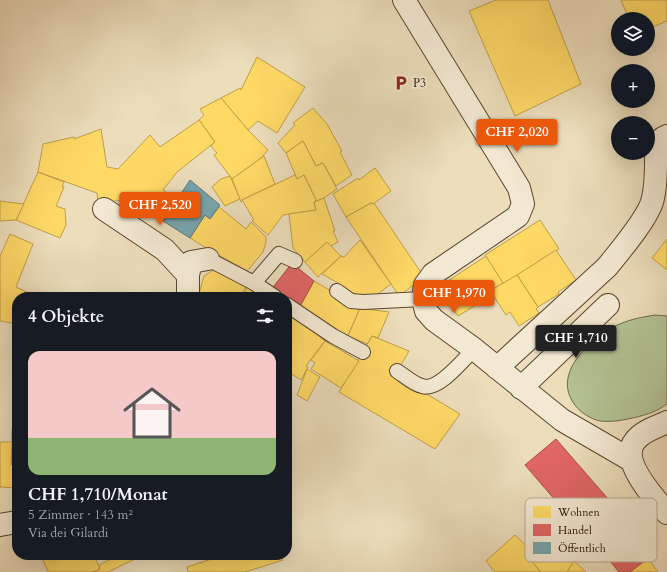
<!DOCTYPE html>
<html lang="de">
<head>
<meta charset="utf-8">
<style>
  :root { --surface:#171b24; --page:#242831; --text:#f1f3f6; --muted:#9ea1a6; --line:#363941; --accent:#ea580c }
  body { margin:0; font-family:Cardo,serif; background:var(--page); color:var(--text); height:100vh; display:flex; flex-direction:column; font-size:15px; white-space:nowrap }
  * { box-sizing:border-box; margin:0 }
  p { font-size:13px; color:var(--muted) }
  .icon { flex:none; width:22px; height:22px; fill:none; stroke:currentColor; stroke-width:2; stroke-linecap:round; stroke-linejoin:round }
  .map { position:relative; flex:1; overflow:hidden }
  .sheet { position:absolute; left:12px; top:292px; width:280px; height:268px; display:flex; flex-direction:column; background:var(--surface); border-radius:16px; box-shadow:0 4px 16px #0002 }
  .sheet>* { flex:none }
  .fabs { position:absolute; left:611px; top:12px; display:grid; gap:8px }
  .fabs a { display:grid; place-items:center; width:44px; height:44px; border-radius:50%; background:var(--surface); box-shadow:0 4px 16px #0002; font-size:20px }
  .price { position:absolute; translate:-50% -34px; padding:0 9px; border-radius:4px; background:var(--accent); color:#fff; font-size:13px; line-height:26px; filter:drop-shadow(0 1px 2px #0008) }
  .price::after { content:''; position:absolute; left:50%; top:24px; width:12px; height:9px; margin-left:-6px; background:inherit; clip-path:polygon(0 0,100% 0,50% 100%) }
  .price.active { background:#222; color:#fff }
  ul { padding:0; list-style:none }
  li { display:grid; align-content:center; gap:8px; height:212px; padding:0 16px }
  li+li { border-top:1px solid var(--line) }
  li span { display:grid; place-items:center; height:124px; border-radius:12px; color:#555 }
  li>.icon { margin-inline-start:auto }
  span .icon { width:72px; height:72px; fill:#fffc; stroke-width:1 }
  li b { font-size:17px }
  h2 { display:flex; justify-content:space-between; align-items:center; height:48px; padding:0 16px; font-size:17px }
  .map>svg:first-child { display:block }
</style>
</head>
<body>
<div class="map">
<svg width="667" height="572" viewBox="0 0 667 572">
  <rect width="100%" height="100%" fill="#ecddbb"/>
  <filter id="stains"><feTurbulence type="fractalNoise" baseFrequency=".005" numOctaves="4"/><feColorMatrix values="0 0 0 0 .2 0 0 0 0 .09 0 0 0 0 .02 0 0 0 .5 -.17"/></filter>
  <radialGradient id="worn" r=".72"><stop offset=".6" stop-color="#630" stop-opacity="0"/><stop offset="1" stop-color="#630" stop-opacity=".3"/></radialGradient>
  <!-- green -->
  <path fill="#b3c293" stroke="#6e6b4a" d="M655 315 667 316V404C655 413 642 416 628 419 619 421 609 422 600 421 579 416 562 396 569 374 574 355 602 330 620 324 631 319 643 317 655 315Z"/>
  <!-- homes -->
  <g fill="#ffd966" stroke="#bf9e47">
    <path d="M496 0H548L581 84 515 116 469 11Z"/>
    <path d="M621 0H667V21L648 29V19H629Z"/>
    <path d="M257 57 305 87 277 133 258 121 248 130 221 98 240 88 241 90Z"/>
    <path d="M221 98 248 130 268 150 260 159 232 179 214 155 217 153 211 146 215 142 199 120 204 115 200 109Z"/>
    <path d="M313 108 327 124 342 151 340 152 352 175 336 186 323 163 316 166 303 141 286 153 278 143 295 125 293 123Z"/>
    <path d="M199 120 215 142 177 172 163 190 177 200 166 217 151 203 145 210 116 200 110 204 98 201 97 193 38 172 43 144 74 137V139L101 129 107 167 118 169 150 135 160 147Z"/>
    <path d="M303 141 316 166 323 163 337 189 324 198 314 202 316 200 304 175 297 179 286 153Z"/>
    <path d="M264 156 275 184 242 200 243 201 241 202 232 179Z"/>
    <path d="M375 168 391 191 373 204 371 203 346 217 333 194 358 178 359 180Z"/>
    <path d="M38 172 64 182 62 187H64L56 206 65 209 66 225 60 238 16 220Z"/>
    <path d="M295 175 297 179 304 175 316 200 314 202 316 210 283 215 268 235 252 221 254 220 242 200Z"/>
    <path d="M230 176 240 199 225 206 212 187 221 179Z"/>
    <path d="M324 198 335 231H333L338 242 331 246 327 242 305 262 293 248 289 214 316 210 314 202Z"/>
    <path d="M0 201 24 204 16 220 0 221Z"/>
    <path d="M371 203 373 204 374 203 424 277 399 296 346 217Z"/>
    <path d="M219 207 246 229 251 222 266 237V242L263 252 247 271 211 251 190 238 205 215 210 219Z"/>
    <path d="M540 220 559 249 503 284 485 255Z"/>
    <path d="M10 234 33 244 16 287 31 294 30 297H17V324L0 321V256Z"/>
    <path d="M667 239V270L652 258Z"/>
    <path d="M360 240 391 284 370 300 339 287 340 284 322 274 341 256 344 257Z"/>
    <path d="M327 242 341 256 318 277 305 262Z"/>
    <path d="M556 250 576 280 558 292 559 294 538 307 517 275Z"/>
    <path d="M486 256 503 283 488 292 491 296 458 316 448 302 452 299 443 284Z"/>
    <path d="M217 268 246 287 240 297H198L204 276Z"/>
    <path d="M517 275 538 307 536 309 539 313 519 326 510 312 506 315 493 295 491 296 488 292Z"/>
    <path d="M314 281 360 308 348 336 299 308Z"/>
    <path d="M248 285 269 297H243Z"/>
    <path d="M360 308 389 312 378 338 372 336 368 344 348 336Z"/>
    <path d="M287 311 325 341 306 366 308 367 301 380 287 371Z"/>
    <path d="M372 336 409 351 395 375 460 414 435 449 339 392Z"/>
    <path d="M325 341 359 361 341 388 311 369 315 363 311 360Z"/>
    <path d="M307 369 320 377 307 401 297 395Z"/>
    <path d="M12 429H17V465H11Z"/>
    <path d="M0 442H12L11 465H17V488L0 487Z"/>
    <path d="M287 460 291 494 287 495Z"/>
    <path d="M550 531 576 559 567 572H541L526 555Z"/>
    <path d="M515 535 530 550 526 555 540 571 538 572H495L486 561Z"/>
    <path d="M41 555H94L100 569 93 572H48Z"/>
    <path d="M119 555H138L139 557 108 572H93L100 569 99 565Z"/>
    <path d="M224 555H281L283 560 245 572H188L187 567Z"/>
    <path d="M648 558 658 572H630Z"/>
    <path d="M574 561 586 572H567Z"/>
  </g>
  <!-- shops -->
  <g fill="#e06666" stroke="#a94d47">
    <path d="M292 263 314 281 299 308 287 301V297H281L270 291Z"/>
    <path d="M556 439 655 553 630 572H619L605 555 600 561 587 546 574 557 550 531 567 514 525 465Z"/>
  </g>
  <!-- public -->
  <path fill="#76a5af" stroke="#5f7a7a" d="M190 180 220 205 210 219 205 215 190 238 163 221Z"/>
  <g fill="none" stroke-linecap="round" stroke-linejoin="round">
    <!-- lane casing -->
    <g stroke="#5a462f" stroke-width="16">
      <g id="lane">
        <path d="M208 259 254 283 279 254 295 261"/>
        <path d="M254 283 275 297"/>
        <path d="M337 291 351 301 363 302 423 299"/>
        <path d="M287 305 333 336 363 352"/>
        <path d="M397 371C405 376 413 384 422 386 438 392 463 360 474 349"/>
      </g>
    </g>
    <!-- street casing -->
    <g stroke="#5a462f" stroke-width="24">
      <g id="street">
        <path d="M404 0 519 188 523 204 518 216 433 274 425 285 423 299 426 311 434 320 474 349 562 420 631 460"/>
        <path d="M104 209 165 250 188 275"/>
        <path d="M188 297V275L191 262 208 259"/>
        <path d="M497 368 607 267C619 252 650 216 653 198 657 181 656 163 656 146L663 138 667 136"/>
        <path d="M521 388 608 305"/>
        <path d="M667 422C657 427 642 431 635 441 619 460 655 499 667 513"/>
        <path d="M0 525 17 522"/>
      </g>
    </g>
    <!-- lane -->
    <use href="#lane" stroke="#f3e9d3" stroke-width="14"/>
    <!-- street -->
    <use href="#street" stroke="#f3e9d3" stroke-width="22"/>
  </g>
  <!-- icons -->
  <defs>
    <g id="parking-bare" transform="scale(1.2)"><path d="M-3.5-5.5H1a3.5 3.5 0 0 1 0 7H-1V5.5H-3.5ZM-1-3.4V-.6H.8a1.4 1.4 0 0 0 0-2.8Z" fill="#8f2418" stroke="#f3e9d3" stroke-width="2.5" paint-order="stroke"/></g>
  </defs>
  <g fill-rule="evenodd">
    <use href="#parking-bare" x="401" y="83"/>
  </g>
  <g text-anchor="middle" stroke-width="4" stroke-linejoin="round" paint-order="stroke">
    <!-- poi labels -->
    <g font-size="12" fill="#2a1400" stroke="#f3e9d3" text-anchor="start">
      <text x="413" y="87">P3</text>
    </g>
  </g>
  <!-- legend -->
  <rect x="525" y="498" width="132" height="64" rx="6" fill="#f3e9d3" stroke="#b7a994" stroke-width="1"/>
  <rect x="533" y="506" width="18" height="12" fill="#ffd966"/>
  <rect x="533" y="524" width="18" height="12" fill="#e06666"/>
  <rect x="533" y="542" width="18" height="12" fill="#76a5af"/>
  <g font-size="11" fill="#2a1400">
    <text x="558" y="516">Wohnen</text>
    <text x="558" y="534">Handel</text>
    <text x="558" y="552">Öffentlich</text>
  </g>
  <rect width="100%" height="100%" filter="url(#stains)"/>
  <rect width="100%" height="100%" fill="url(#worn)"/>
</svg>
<div class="fabs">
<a><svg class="icon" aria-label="layers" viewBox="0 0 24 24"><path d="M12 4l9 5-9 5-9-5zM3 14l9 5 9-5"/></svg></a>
<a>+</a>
<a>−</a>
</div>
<b class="price" style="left:517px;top:153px">CHF 2,020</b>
<b class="price" style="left:160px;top:226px">CHF 2,520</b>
<b class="price" style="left:454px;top:314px">CHF 1,970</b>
<b class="price active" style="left:576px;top:359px">CHF 1,710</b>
<section class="sheet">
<h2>4 Objekte<svg class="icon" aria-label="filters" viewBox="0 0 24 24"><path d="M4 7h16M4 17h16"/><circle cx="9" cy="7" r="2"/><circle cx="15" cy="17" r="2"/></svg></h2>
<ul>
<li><span style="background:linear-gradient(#f6c9c9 70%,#8fb573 0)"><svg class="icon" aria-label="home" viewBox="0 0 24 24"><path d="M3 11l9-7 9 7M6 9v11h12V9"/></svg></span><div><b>CHF 1,710/Monat</b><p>5 Zimmer · 143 m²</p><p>Via dei Gilardi</p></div></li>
</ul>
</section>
</div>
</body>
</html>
